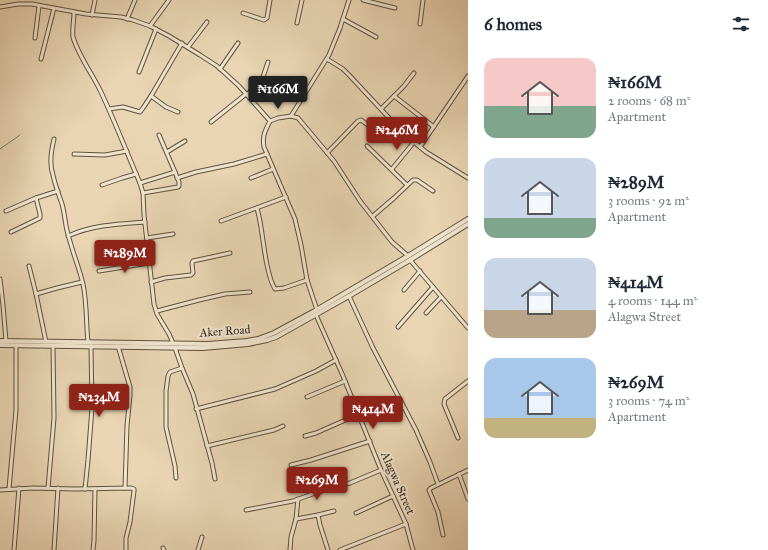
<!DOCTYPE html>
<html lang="en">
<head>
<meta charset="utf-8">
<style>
  :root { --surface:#fff; --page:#f6f6f7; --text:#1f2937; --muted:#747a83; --accent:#8f2418 }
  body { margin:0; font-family:"IM FELL Great Primer",serif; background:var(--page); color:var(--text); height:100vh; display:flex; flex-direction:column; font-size:15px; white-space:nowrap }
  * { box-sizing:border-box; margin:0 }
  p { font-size:13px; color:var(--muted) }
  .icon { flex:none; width:22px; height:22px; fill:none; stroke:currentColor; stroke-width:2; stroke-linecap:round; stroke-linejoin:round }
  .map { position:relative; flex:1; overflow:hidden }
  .drawer { display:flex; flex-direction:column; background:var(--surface); width:300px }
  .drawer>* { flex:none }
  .price { position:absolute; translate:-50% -34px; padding:0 9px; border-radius:4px; background:var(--accent); color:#fff; font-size:13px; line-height:26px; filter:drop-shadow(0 1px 2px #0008) }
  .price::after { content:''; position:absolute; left:50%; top:24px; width:12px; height:9px; margin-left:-6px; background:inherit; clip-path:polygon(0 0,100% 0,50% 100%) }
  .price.active { background:#222; color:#fff }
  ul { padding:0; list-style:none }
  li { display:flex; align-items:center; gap:12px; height:100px; padding:0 16px }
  li span { display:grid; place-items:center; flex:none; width:112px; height:80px; border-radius:12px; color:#555 }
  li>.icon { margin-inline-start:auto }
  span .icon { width:48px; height:48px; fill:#fffc; stroke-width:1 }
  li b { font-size:17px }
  h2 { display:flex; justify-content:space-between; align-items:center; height:48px; padding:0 16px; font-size:17px }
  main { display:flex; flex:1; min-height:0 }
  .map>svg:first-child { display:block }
</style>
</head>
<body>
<main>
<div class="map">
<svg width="468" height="550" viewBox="0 0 468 550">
  <rect width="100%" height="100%" fill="#e9d5b3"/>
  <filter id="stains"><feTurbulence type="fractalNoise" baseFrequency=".005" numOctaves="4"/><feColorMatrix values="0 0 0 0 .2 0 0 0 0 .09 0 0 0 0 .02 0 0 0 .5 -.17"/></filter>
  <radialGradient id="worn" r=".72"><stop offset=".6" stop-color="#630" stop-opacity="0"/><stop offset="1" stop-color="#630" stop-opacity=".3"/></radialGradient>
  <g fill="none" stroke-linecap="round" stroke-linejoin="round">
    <!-- stream -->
    <path stroke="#6e7e71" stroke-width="1" d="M0 149 20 135"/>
    <!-- minor casing -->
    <g stroke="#5e5241" stroke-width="5">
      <g id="minor">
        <path d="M363 0 395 8"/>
        <path d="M0 7 18 4H32L86 14 121 17 133 20 150 26 169 36 200 55 217 66 239 86 270 121"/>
        <path d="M74 12C74 20 72 29 73 37 78 55 93 75 101 92 115 122 127 153 140 183L143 193 144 215 154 304 157 314 169 334 173 343"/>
        <path d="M243 13 264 20 267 18 270 0"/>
        <path d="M92 15 95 0"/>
        <path d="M127 19 135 0"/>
        <path d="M343 19 376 37"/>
        <path d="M297 23 302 0"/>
        <path d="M420 24 423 0"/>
        <path d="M150 26 169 0"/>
        <path d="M35 38 39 6"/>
        <path d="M188 47 207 22"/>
        <path d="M41 59 54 8"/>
        <path d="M327 59 343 69 349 75 391 120 414 142 426 152 468 178"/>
        <path d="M220 69 238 43"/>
        <path d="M139 72 156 29"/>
        <path d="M247 95 263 77 268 62"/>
        <path d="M151 96 166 107 178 112"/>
        <path d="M394 96 434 127"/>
        <path d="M109 109 123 107 140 112 143 108 151 96 182 43"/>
        <path d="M381 109 404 86 414 73"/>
        <path d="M291 116 329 55 340 28 349 0"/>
        <path d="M211 122 246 94"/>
        <path d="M159 135 175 172"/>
        <path d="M54 139C51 151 49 164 53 175 55 185 59 195 62 204 65 214 65 225 68 234 72 251 79 267 83 284 87 303 86 323 88 342"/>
        <path d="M367 146 407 185"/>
        <path d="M420 147 468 76"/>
        <path d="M167 152 185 141"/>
        <path d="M327 153 358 121 361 120 372 128"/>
        <path d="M74 154 105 155 127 151"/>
        <path d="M392 169 414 142"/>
        <path d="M177 178 196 172 234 164 267 154"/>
        <path d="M251 178 273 169"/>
        <path d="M140 183 175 172 179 182V186L178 187 143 193"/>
        <path d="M102 185 122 178 136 174"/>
        <path d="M257 208C262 226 263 246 267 265 269 273 270 281 275 289L284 288 307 280"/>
        <path d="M6 211 36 198 58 191"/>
        <path d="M373 216 394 198 413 180H417L433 191"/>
        <path d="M221 221 286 197"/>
        <path d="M11 232 40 218V214L36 198"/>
        <path d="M68 236C93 225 118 224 145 222"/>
        <path d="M147 238 173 234"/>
        <path d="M410 260 468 328"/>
        <path d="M29 266 36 294 46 342"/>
        <path d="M99 271 149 263"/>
        <path d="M0 279 3 305 6 341"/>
        <path d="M151 282 165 278 191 275 193 273 192 263 193 261 230 253"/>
        <path d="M404 290 420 271"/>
        <path d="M36 294 57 288 82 282"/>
        <path d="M349 296 373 348 416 430 430 462 438 484"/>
        <path d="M317 310 307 280 301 245 295 219 264 147C262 136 265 131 270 121L278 118 291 116 298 118 334 161 360 201 392 242 408 256"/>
        <path d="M157 311 199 300 225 294 250 292"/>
        <path d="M426 313 441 297"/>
        <path d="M316 315 343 376 381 470 406 524 413 550"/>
        <path d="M398 327 433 287"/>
        <path d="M118 346 130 387V395L127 426 125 488"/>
        <path d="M175 348 182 368 193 394 212 463 215 479"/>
        <path d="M307 397 345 381"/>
        <path d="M196 409 275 389 316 371 336 360"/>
        <path d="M305 436 316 433 359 414"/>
        <path d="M458 438 444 404 445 399 468 381"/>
        <path d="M207 446 274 430 283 426"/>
        <path d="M291 465 311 460 370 441"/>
        <path d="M459 474 468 499"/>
        <path d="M176 478 175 466 166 427V391L168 376 170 372 182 368"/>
        <path d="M48 488 54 418 53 346"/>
        <path d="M9 489 16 410V346"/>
        <path d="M85 489 88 460 92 408 91 346"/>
        <path d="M0 490 33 488 75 489 131 488 134 489V491L130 522 126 538V550"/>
        <path d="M246 510 293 501 318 492 350 483 381 470"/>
        <path d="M356 513 393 496"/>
        <path d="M318 515 320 525 328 550"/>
        <path d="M296 519 318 515 334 511"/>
        <path d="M443 535 438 512 429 490 431 488 468 470"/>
        <path d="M163 548 164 550"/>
        <path d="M14 550 19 488"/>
        <path d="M54 550 58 488"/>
        <path d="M93 550 94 541 95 489"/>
        <path d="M198 550 202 537"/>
        <path d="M290 550 291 537 296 519 298 499"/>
        <path d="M340 550 406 524"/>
      </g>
    </g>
    <!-- tertiary casing -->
    <g stroke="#5e5241" stroke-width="6">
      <g id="tertiary">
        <path d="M0 341 208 344 247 341 258 339 274 333 313 312 408 256 468 219"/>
        <path d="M0 345 203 348 248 344 267 340 276 337 349 296 410 260 468 224"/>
      </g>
    </g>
    <!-- minor -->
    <use href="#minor" stroke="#f1e4ce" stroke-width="3"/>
    <!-- tertiary -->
    <use href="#tertiary" stroke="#f1e4ce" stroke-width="4"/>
  </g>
  <g text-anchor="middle" stroke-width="4" stroke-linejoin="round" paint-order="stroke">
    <!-- street labels -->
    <g font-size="12" fill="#30261b" stroke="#f1e4ce">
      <text transform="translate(225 331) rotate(-4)" y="4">Aker Road</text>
      <text transform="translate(398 483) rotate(66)" y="4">Alagwa Street</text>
    </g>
  </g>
  <rect width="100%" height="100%" filter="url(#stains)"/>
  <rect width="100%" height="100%" fill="url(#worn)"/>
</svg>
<b class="price active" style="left:278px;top:110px">₦166M</b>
<b class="price" style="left:397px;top:151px">₦246M</b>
<b class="price" style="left:125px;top:274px">₦289M</b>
<b class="price" style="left:99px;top:418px">₦234M</b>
<b class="price" style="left:373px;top:430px">₦414M</b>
<b class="price" style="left:317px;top:501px">₦269M</b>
</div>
<section class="drawer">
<h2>6 homes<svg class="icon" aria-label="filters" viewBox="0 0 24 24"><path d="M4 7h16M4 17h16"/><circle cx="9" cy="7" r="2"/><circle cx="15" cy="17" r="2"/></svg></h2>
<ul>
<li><span style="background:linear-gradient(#f6c9c9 60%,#7fa58c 0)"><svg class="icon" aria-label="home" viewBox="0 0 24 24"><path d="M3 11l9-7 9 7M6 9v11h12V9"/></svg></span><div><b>₦166M</b><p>2 rooms · 68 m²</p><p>Apartment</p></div></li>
<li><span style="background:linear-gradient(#c9d6e8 75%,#7fa58c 0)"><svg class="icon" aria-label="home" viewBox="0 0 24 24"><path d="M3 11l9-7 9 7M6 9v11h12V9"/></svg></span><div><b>₦289M</b><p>3 rooms · 92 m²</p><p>Apartment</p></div></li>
<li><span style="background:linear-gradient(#c9d6e8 65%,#b9a48a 0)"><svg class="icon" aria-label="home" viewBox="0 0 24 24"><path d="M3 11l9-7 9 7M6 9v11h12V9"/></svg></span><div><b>₦414M</b><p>4 rooms · 144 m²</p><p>Alagwa Street</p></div></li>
<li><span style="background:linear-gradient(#a9c7e8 75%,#c2b280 0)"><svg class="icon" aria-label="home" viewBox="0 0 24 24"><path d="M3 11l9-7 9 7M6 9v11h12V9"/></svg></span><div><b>₦269M</b><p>3 rooms · 74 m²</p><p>Apartment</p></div></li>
</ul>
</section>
</main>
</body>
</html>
